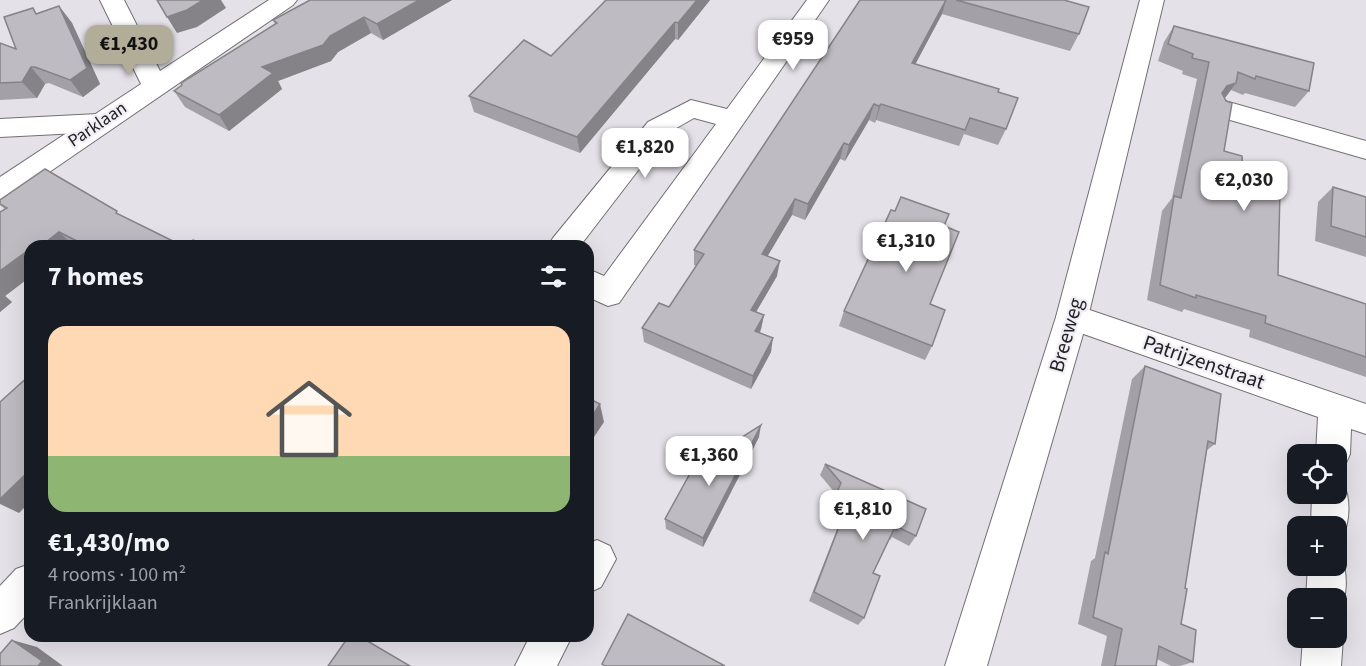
<!DOCTYPE html>
<html lang="en">
<head>
<meta charset="utf-8">
<style>
  :root { --surface:#171b24; --page:#242831; --text:#f1f3f6; --muted:#9ea1a6; --accent:#b1ad98 }
  body { margin:0; font-family:"Source Sans 3",sans-serif; background:var(--page); color:var(--text); height:100vh; display:flex; flex-direction:column; font-size:22px; white-space:nowrap }
  * { box-sizing:border-box; margin:0 }
  p { font-size:20px; color:var(--muted) }
  .icon { flex:none; width:33px; height:33px; fill:none; stroke:currentColor; stroke-width:2; stroke-linecap:round; stroke-linejoin:round }
  .map { position:relative; flex:1; overflow:hidden }
  .drawer { position:absolute; left:24px; top:240px; width:570px; height:402px; display:flex; flex-direction:column; background:var(--surface); border-radius:18px; box-shadow:0 6px 24px #0002 }
  .drawer>* { flex:none }
  .tools { position:absolute; left:1287px; top:444px; display:grid; gap:12px }
  .tools a { display:grid; place-items:center; width:60px; height:60px; border-radius:12px; background:var(--surface); box-shadow:0 6px 24px #0002; font-size:30px }
  .price { position:absolute; translate:-50% -51px; padding:0 14px; border-radius:12px; background:#fff; color:#222; font-size:20px; line-height:39px; filter:drop-shadow(0 2px 3px #0008) }
  .price::after { content:''; position:absolute; left:50%; top:36px; width:18px; height:14px; margin-left:-9px; background:inherit; clip-path:polygon(0 0,100% 0,50% 100%) }
  .price.current { background:var(--accent); color:#111 }
  ul { padding:0; list-style:none }
  li { display:grid; align-content:center; gap:12px; height:318px; padding:0 24px }
  li span { display:grid; place-items:center; height:186px; border-radius:18px; color:#555 }
  li>.icon { margin-inline-start:auto }
  span .icon { width:108px; height:108px; fill:#fffc; stroke-width:1 }
  li b { font-size:26px }
  h2 { display:flex; justify-content:space-between; align-items:center; height:72px; padding:0 24px; font-size:26px }
  .map>svg:first-child { display:block }
</style>
</head>
<body>
<div class="map">
<svg width="1366" height="666" viewBox="0 0 1366 666">
  <rect width="100%" height="100%" fill="#e4e1e8"/>
  <g fill="none" stroke-linecap="round" stroke-linejoin="round">
    <!-- minor casing -->
    <g stroke="#726f75" stroke-width="2">
      <g id="minor">
        <path d="M807 0H829L619 303 608 306 588 297V269L604 276 716 124 694 118 666 134 580 246H548L553 238 648 122 691 100 727 109Z"/>
        <path d="M1225 101 1366 141V159L1216 116 1212 110 1216 104Z"/>
        <path d="M98 114 107 117 111 123 107 129 98 132 0 137V119Z"/>
        <path d="M1072 304 1366 404V434L1351 429 1350 454 1345 465 1336 469V454H1316L1318 417 1061 326 1056 317 1061 308Z"/>
        <path d="M1336 479 1343 482C1351 500 1350 521 1342 539L1336 541V526H1311L1312 494H1336Z"/>
        <path d="M597 540 610 546 616 559 601 587 588 593V544Z"/>
        <path d="M1336 551 1340 553C1347 569 1350 599 1336 613V598H1306L1308 566H1336Z"/>
        <path d="M30 564V611L14 628 0 634V586L16 569Z"/>
        <path d="M1336 624 1343 638 1341 666H1301L1303 638H1336Z"/>
        <path d="M530 636H572L557 666H515Z"/>
      </g>
    </g>
    <!-- tertiary casing -->
    <g stroke="#726f75" stroke-width="2">
      <g id="tertiary">
        <path d="M100 0H124L160 71 269 0H297L293 5 10 199 0 202V177L141 84Z"/>
        <path d="M1140 0H1164L1088 317 987 666H945L1056 317Z"/>
      </g>
    </g>
    <!-- minor -->
    <use href="#minor" fill="#fff" fill-rule="evenodd"/>
    <!-- tertiary -->
    <use href="#tertiary" fill="#fff" fill-rule="evenodd"/>
  </g>
  <!-- wall -->
  <g fill="#a3a1a7">
    <path d="M452 0 383 40 371 33 338 52 331 61 278 81 282 89 229 131 185 107 174 91 275 24 273 20Z"/>
    <path d="M606 0H710L678 40 675 39 580 153 474 112 469 96 551 56Z"/>
    <path d="M860 0H1064L1079 34 1070 51 942 14 915 64 998 92 1006 129 998 145 964 134 959 146 876 120 875 123 869 120 845 161 840 159 805 220 792 215 767 256 777 276 756 312 764 315 761 329 760 333 771 352 751 389 644 342 642 328 669 307 696 266 694 265V250Z"/>
    <path d="M59 6 72 23 100 84 83 97 49 83 45 84 37 98 0 100V43L16 49 38 13Z"/>
    <path d="M1174 26 1309 91 1295 107 1245 93 1243 95 1231 90 1225 98 1224 151 1243 173 1268 187 1278 275 1366 304V377L1249 337 1250 330 1184 309 1182 312 1147 300 1162 211 1172 198 1197 79 1182 74 1183 71 1158 61 1164 42Z"/>
    <path d="M1333 187 1366 197V257L1315 241 1318 202Z"/>
    <path d="M0 200 122 216 183 246H30V277L5 296 12 302 0 312 5 209 0 205Z"/>
    <path d="M944 226 930 304 932 346 925 360 839 326 844 311Z"/>
    <path d="M1145 366 1215 444 1207 450 1185 588 1181 624 1193 662 1180 666H1171L1157 659 1156 666H1101L1107 636 1078 624 1091 561 1095 558 1132 379Z"/>
    <path d="M759 437 703 547 666 529 665 519Z"/>
    <path d="M825 464 916 536 909 546 892 537 890 540H889L873 573 864 618 858 625 809 601 843 514 830 507 836 494 820 475Z"/>
  </g>
  <!-- shaded-wall -->
  <g fill="#858388">
    <path d="M203 0H221L226 8 197 27 177 33 167 17Z"/>
    <path d="M419 0H452L383 40 377 24Z"/>
    <path d="M697 0H710L678 40V23Z"/>
    <path d="M946 0 942 14 907 80 912 63Z"/>
    <path d="M59 6 72 23 100 84 83 97 70 80Z"/>
    <path d="M364 17 371 33 338 52 331 61 278 81 282 89 229 131 219 115 262 67 330 36Z"/>
    <path d="M675 22V39L580 153 577 137Z"/>
    <path d="M31 67 45 84 37 98 22 82Z"/>
    <path d="M1236 83 1224 99 1215 102 1227 86Z"/>
    <path d="M874 104 869 120 845 161 849 145Z"/>
    <path d="M881 104 876 120 875 123 879 106Z"/>
    <path d="M844 143 840 159 805 220 808 204Z"/>
    <path d="M795 199 792 215 760 269 762 254Z"/>
    <path d="M59 232 74 246 42 245Z"/>
    <path d="M30 249V277L5 296 12 302 0 312V271Z"/>
    <path d="M780 261 777 276 749 324 751 310Z"/>
    <path d="M764 315 761 329 753 344 755 331Z"/>
    <path d="M773 338 771 352 751 389 753 376Z"/>
    <path d="M600 404 604 422 588 446V423Z"/>
    <path d="M761 425 759 437 703 547V538Z"/>
    <path d="M30 470V502L19 513 0 504V499Z"/>
    <path d="M12 640 37 647 63 666H38Z"/>
  </g>
  <!-- building -->
  <g fill="#bebbc2" stroke="#858388" stroke-width="1.5">
    <path d="M157 0H203L187 10 167 17Z"/>
    <path d="M310 0H419L377 24 364 17 330 36 323 45 262 67 273 73 219 115 174 91 182 85 181 83 277 23 273 20Z"/>
    <path d="M606 0H697L678 23 675 22 577 137 469 96 524 40 551 56Z"/>
    <path d="M860 0H946L912 63 999 89 998 92 1018 98 1006 129 970 118 965 130 881 104 879 106 874 104 849 145 844 143 808 204 795 199 762 254 780 261 751 310 764 315 755 331 773 338 753 376 642 328 659 303 669 307 704 254 694 250Z"/>
    <path d="M956 0H1064L1089 7 1079 34Z"/>
    <path d="M59 6 87 68 70 80 35 67H31L22 82 0 83V43L16 49 4 17 33 8 36 14Z"/>
    <path d="M1174 26 1314 63 1309 91 1256 76 1255 79 1238 72 1236 83 1227 86 1222 93 1226 101 1232 103 1224 151 1242 156 1243 173 1268 180V187L1280 191 1278 275 1366 304V357L1265 323 1266 316 1196 295V298L1160 285 1174 196 1181 198 1209 62 1192 58 1193 54 1168 44Z"/>
    <path d="M45 169 117 211 116 213 183 246H87L59 232 42 245 38 243 34 246H30V249L0 271V212L7 208 0 204V200Z"/>
    <path d="M1333 187 1366 197V237L1331 226Z"/>
    <path d="M901 197 949 214 944 226 959 232 930 304 945 310 932 346 844 311 891 210 895 211Z"/>
    <path d="M193 240 207 246H186Z"/>
    <path d="M1145 366 1221 394 1215 444 1208 441 1185 588 1187 589 1181 624 1196 630 1193 662 1159 646 1156 666H1115L1122 629 1093 617 1105 552 1108 554Z"/>
    <path d="M30 375V470L0 499V402Z"/>
    <path d="M588 398 600 404 588 423Z"/>
    <path d="M761 425 703 538 665 519 693 468Z"/>
    <path d="M825 464 926 509 916 536 898 527 897 530 894 529 873 573 880 576 864 618 814 592 848 503 835 497 841 483Z"/>
    <path d="M628 614 725 666H605L602 664Z"/>
    <path d="M349 636H359L410 666H328Z"/>
    <path d="M12 640 42 661 38 666H0V654Z"/>
  </g>
  <g text-anchor="middle" stroke-width="4.5" stroke-linejoin="round" paint-order="stroke">
    <!-- far-street labels -->
    <g font-size="18" fill="#232224" stroke="#f1eef5">
      <text transform="translate(97 124) rotate(-34)" y="6">Parklaan</text>
    </g>
    <!-- street labels -->
    <g font-size="21" fill="#232224" stroke="#f1eef5">
      <text transform="translate(1066 335) rotate(-74)" y="7">Breeweg</text>
      <text transform="translate(1204 362) rotate(19)" y="7">Patrijzenstraat</text>
    </g>
  </g>
</svg>
<div class="tools">
<a><svg class="icon" aria-label="locate" viewBox="0 0 24 24"><circle cx="12" cy="12" r="6"/><path d="M12 2v4M12 18v4M2 12h4M18 12h4"/></svg></a>
<a>+</a>
<a>−</a>
</div>
<b class="price" style="left:793px;top:71px">€959</b>
<b class="price current" style="left:129px;top:76px">€1,430</b>
<b class="price" style="left:645px;top:179px">€1,820</b>
<b class="price" style="left:1244px;top:212px">€2,030</b>
<b class="price" style="left:906px;top:273px">€1,310</b>
<b class="price" style="left:709px;top:487px">€1,360</b>
<b class="price" style="left:863px;top:541px">€1,810</b>
<section class="drawer">
<h2>7 homes<svg class="icon" aria-label="filters" viewBox="0 0 24 24"><path d="M4 7h16M4 17h16"/><circle cx="9" cy="7" r="2"/><circle cx="15" cy="17" r="2"/></svg></h2>
<ul>
<li><span style="background:linear-gradient(#ffd9b3 70%,#8fb573 0)"><svg class="icon" aria-label="home" viewBox="0 0 24 24"><path d="M3 11l9-7 9 7M6 9v11h12V9"/></svg></span><div><b>€1,430/mo</b><p>4 rooms · 100 m²</p><p>Frankrijklaan</p></div></li>
</ul>
</section>
</div>
</body>
</html>
